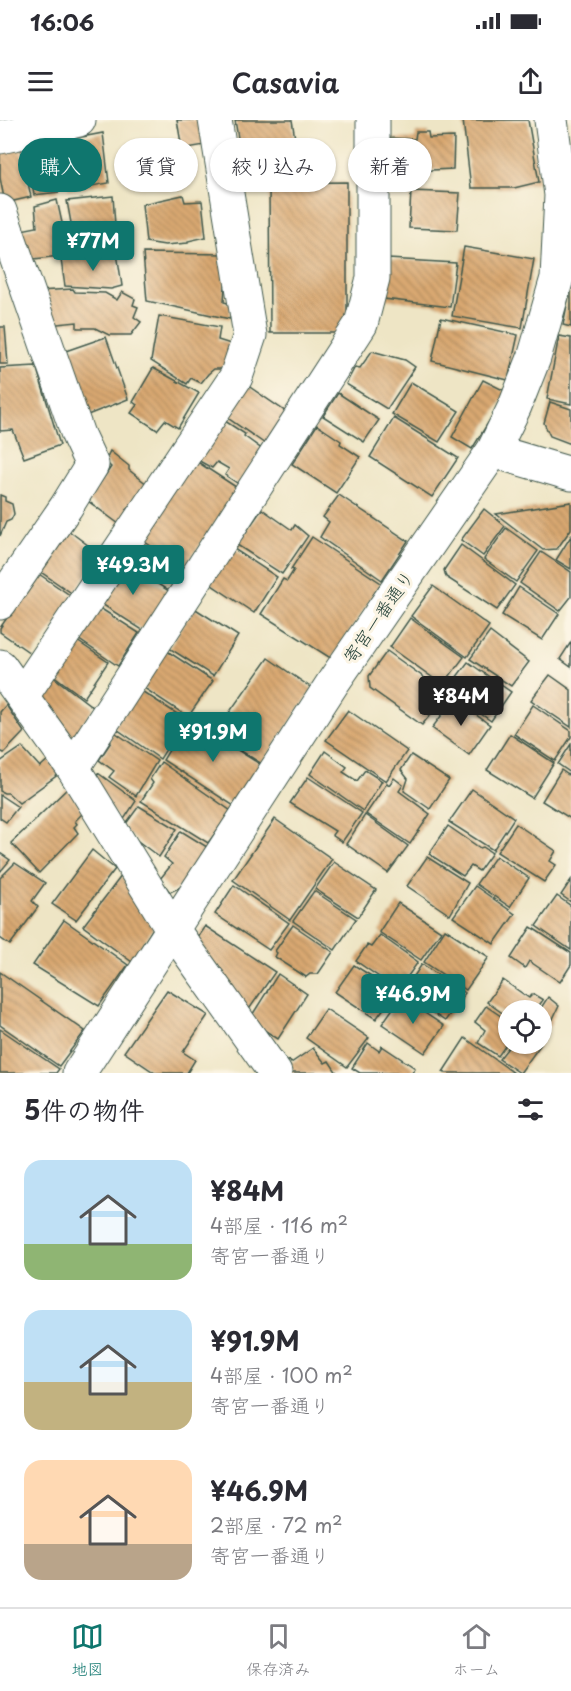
<!DOCTYPE html>
<html lang="ja">
<head>
<meta charset="utf-8">
<style>
  :root { --surface:#fff; --page:#f7f7f7; --text:#2b2b33; --muted:#7c7c81; --line:#e1e1e2; --accent:#0f766e }
  body { margin:0; font-family:"Playpen Sans","Klee One",sans-serif; background:var(--page); color:var(--text); height:100vh; display:flex; flex-direction:column; font-size:22px; white-space:nowrap }
  * { box-sizing:border-box; margin:0 }
  p { font-size:20px; color:var(--muted) }
  .icon { flex:none; width:33px; height:33px; fill:none; stroke:currentColor; stroke-width:2; stroke-linecap:round; stroke-linejoin:round }
  .map { position:relative; height:953px; overflow:hidden }
  .details { display:flex; flex-direction:column; background:var(--surface); flex:1 }
  .details>* { flex:none }
  .hud { position:absolute; left:18px; top:18px; width:536px; height:54px; display:flex; gap:12px }
  .buttons { position:absolute; left:498px; top:880px; display:grid; gap:12px }
  .buttons a { display:grid; place-items:center; width:54px; height:54px; border-radius:50%; background:var(--surface); box-shadow:0 2px 4px #0004; font-size:30px }
  .price { position:absolute; translate:-50% -51px; padding:0 14px; border-radius:6px; background:var(--accent); color:#fff; font-size:20px; line-height:39px; filter:drop-shadow(0 2px 3px #0008) }
  .price::after { content:''; position:absolute; left:50%; top:36px; width:18px; height:14px; margin-left:-9px; background:inherit; clip-path:polygon(0 0,100% 0,50% 100%) }
  .price.active { background:#222; color:#fff }
  ul { padding:0; list-style:none }
  li { display:flex; align-items:center; gap:18px; height:150px; padding:0 24px }
  li span { display:grid; place-items:center; flex:none; width:168px; height:120px; border-radius:18px; color:#555 }
  li>.icon { margin-inline-start:auto }
  span .icon { width:72px; height:72px; fill:#fffc; stroke-width:1 }
  li b { font-size:26px }
  h2 { display:flex; justify-content:space-between; align-items:center; height:72px; padding:0 24px; font-size:26px }
  .pill { padding:0 21px; border-radius:27px; background:var(--surface); box-shadow:0 2px 4px #0004; font-size:21px; line-height:54px }
  .pill.active { background:var(--accent); color:#fff }
  .status { display:flex; justify-content:space-between; align-items:center; height:42px; padding:0 30px; background:var(--surface); direction:ltr }
  .status svg { height:16px; fill:currentColor }
  header { display:flex; justify-content:space-between; align-items:center; height:78px; padding:0 24px; background:var(--surface); font-size:27px; font-weight:600 }
  .menu { display:flex; justify-content:space-around; align-items:center; height:84px; border-top:2px solid var(--line); background:var(--surface); font-size:16px; color:var(--muted) }
  .menu a { display:grid; justify-items:center; gap:3px }
  .menu .active { color:var(--accent) }
  .map>svg:first-child { display:block }
</style>
</head>
<body>
<div class="status"><b>16:06</b><svg viewBox="0 0 49 12"><path d="M0 12V9h3v3zM5 12V6h3v6zM10 12V3h3v9zM15 12V0h3v12zM26 1h20v11H26zM47 4h2v5h-2z"/></svg></div>
<header><svg class="icon" aria-label="menu" viewBox="0 0 24 24"><path d="M4 6h16M4 12h16M4 18h16"/></svg>Casavia<svg class="icon" aria-label="share" viewBox="0 0 24 24"><path d="M12 15V3M7 8l5-5 5 5M5 13v7h14v-7"/></svg></header>
<div class="map">
<svg width="571" height="953" viewBox="0 0 571 953">
  <defs>
    <pattern id="building-back-hatch" width="6" height="6" patternUnits="userSpaceOnUse" patternTransform="scale(1.5)"><rect width="6" height="6" fill="#d9a871"/><path d="M-1 5l2 2M0 0l6 6M5-1l2 2" fill="none" stroke="#af8a5e"/></pattern>
  </defs>
  <rect width="100%" height="100%" fill="#fcf5e5"/>
  <filter id="ink" filterUnits="userSpaceOnUse"><feTurbulence type="fractalNoise" baseFrequency=".0167" numOctaves="2"/><feDisplacementMap in="SourceGraphic" scale="12" xChannelSelector="R" yChannelSelector="G"/><feConvolveMatrix kernelMatrix="1 2 1 2 8 2 1 2 1" color-interpolation-filters="sRGB"/></filter>
  <filter id="wash" filterUnits="userSpaceOnUse"><feTurbulence type="fractalNoise" baseFrequency=".008" numOctaves="4" result="noise"/><feDisplacementMap in="SourceGraphic" scale="24" xChannelSelector="R" yChannelSelector="G"/><feGaussianBlur stdDeviation="1.35" result="paint"/><feColorMatrix in="noise" values="0 0 0 0 0 0 0 0 0 0 0 0 0 0 0 0 0 1.4 0 .05"/><feComposite in="paint" operator="in"/></filter>
  <g filter="url(#wash)">
    <rect width="100%" height="100%" fill="#eee5c5"/>
    <g id="blocks">
      <!-- building -->
      <g fill="url(#building-back-hatch)">
        <path d="M177 0H202L205 25 182 29Z"/>
        <path d="M235 0H292L300 50 245 60Z"/>
        <path d="M463 0H528L539 62 514 68H471Z"/>
        <path d="M416 12H428L429 18 454 17 453 49 387 52V18L415 19Z"/>
        <path d="M103 13 109 63 69 70 61 21Z"/>
        <path d="M54 20 59 72 34 75 25 23Z"/>
        <path d="M20 24 31 77 5 83 0 58V28Z"/>
        <path d="M347 62V213H270L269 63Z"/>
        <path d="M411 71 460 73 457 110 409 108Z"/>
        <path d="M183 75 185 82 202 81 206 117 188 121V123L165 125 146 122 142 84Z"/>
        <path d="M113 76 116 120 75 125 67 81Z"/>
        <path d="M57 80 69 135 25 140 21 110 37 107 35 86Z"/>
        <path d="M464 127 534 139 522 208 452 196Z"/>
        <path d="M117 133 122 166 111 169 65 166 61 140Z"/>
        <path d="M143 133 227 134 224 182 231 184 230 199 147 181Z"/>
        <path d="M388 139 456 143 450 187 384 179Z"/>
        <path d="M73 169 75 172 105 173 117 180 122 172 135 179 133 185 138 187 134 197 141 202 131 215H109L95 208H77V202L48 205 38 171Z"/>
        <path d="M570 170 571 171V207L563 205Z"/>
        <path d="M159 196 220 207 218 220 237 226 226 249H214L208 254 201 263 191 258 187 264 151 241Z"/>
        <path d="M441 198 518 215 508 260 432 241Z"/>
        <path d="M0 207H5L8 244H0Z"/>
        <path d="M559 216 571 218V284L547 279Z"/>
        <path d="M106 217 128 279 80 298 57 234Z"/>
        <path d="M372 231 405 240 415 247 387 289 346 264 355 247 360 248Z"/>
        <path d="M36 246 60 325 24 338 13 310 0 311V248Z"/>
        <path d="M153 248 199 273 178 308 165 300 157 310 131 293 137 285 133 282Z"/>
        <path d="M483 260 507 272 472 329 452 317Z"/>
        <path d="M411 262 459 291 439 322 392 294Z"/>
        <path d="M244 263 289 294 268 326 222 294Z"/>
        <path d="M338 273 379 300 364 322 323 296Z"/>
        <path d="M550 282 571 289V324L550 316 544 303Z"/>
        <path d="M394 298 458 338 432 377 370 337Z"/>
        <path d="M222 299 245 314 244 316 263 330 240 365 225 355 229 349 217 342 212 348 194 338Z"/>
        <path d="M317 305 341 321 340 324 360 337 336 373 292 344Z"/>
        <path d="M110 331 129 346V350L148 365 119 404 88 381 111 347 105 341Z"/>
        <path d="M193 339 239 369 184 448 136 416Z"/>
        <path d="M0 375 5 377V381L12 384 14 394 11 400 6 402 0 416Z"/>
        <path d="M339 375 408 421 382 460 320 417 329 402 323 397Z"/>
        <path d="M571 382V409L557 429 543 430 496 394Z"/>
        <path d="M262 389 292 410 295 405 308 416 282 454 237 425Z"/>
        <path d="M484 389 505 406 483 436 461 420Z"/>
        <path d="M65 408 101 435 73 474 35 448Z"/>
        <path d="M506 408 538 431 516 462 484 439Z"/>
        <path d="M571 416V449L556 440Z"/>
        <path d="M312 417 381 463 332 539 261 494 283 459 287 461 294 450 291 449Z"/>
        <path d="M461 425 515 465 497 490 446 457 444 450Z"/>
        <path d="M234 429 277 457 254 493 209 463Z"/>
        <path d="M541 432 571 452V477L560 491 520 463Z"/>
        <path d="M123 442 169 471 144 511 97 481Z"/>
        <path d="M33 450 74 478 33 535 0 512V508L20 479Z"/>
        <path d="M433 466 489 506 467 537 411 496Z"/>
        <path d="M519 467 559 494 542 520 502 495Z"/>
        <path d="M92 483 139 513 118 546 72 515Z"/>
        <path d="M194 488 238 516 213 556 169 528Z"/>
        <path d="M410 498 464 537 443 565 390 527Z"/>
        <path d="M490 512 529 542 511 566 470 539Z"/>
        <path d="M71 517 108 542 84 578 49 552Z"/>
        <path d="M571 522V547L560 539Z"/>
        <path d="M164 529 213 561 188 597 141 566Z"/>
        <path d="M387 531 447 574 422 605 370 568 369 556Z"/>
        <path d="M268 538 313 569 262 644 214 614Z"/>
        <path d="M468 542 511 572 491 601 447 570Z"/>
        <path d="M48 553 94 588 67 626 31 578Z"/>
        <path d="M550 555 571 570V607L531 580Z"/>
        <path d="M140 570 185 599 160 639 114 607Z"/>
        <path d="M454 579 490 605 469 635 432 608Z"/>
        <path d="M6 585 24 612 4 633 0 631V592Z"/>
        <path d="M533 585 571 611V617L555 641 514 614Z"/>
        <path d="M348 590 407 631 386 661 326 620Z"/>
        <path d="M188 599 263 646 237 688 163 640Z"/>
        <path d="M113 611 157 641 136 676 109 657 114 651 99 640 111 622 107 619Z"/>
        <path d="M510 614 554 643 532 678 487 650Z"/>
        <path d="M571 624V653L558 644Z"/>
        <path d="M22 627 40 647 49 639 59 654 19 683 8 673H4L0 671V642Z"/>
        <path d="M325 631 347 647 343 652 357 661 365 650 382 661 363 691 310 654Z"/>
        <path d="M411 635 449 660 430 689 404 671 408 659 401 650Z"/>
        <path d="M161 642 231 691 208 723 141 681 153 663 150 659Z"/>
        <path d="M561 650 571 657V699L542 681Z"/>
        <path d="M98 653 136 681 121 704 91 664Z"/>
        <path d="M308 657 362 693 342 722 332 715 335 711 290 683Z"/>
        <path d="M394 658 403 665 399 671 430 694 410 724 366 694 387 663 389 665Z"/>
        <path d="M68 668 84 692 75 701 77 704 74 707 78 713 39 753 11 723Z"/>
        <path d="M472 669 514 698 493 730 449 702Z"/>
        <path d="M0 675 18 687 6 702 0 698Z"/>
        <path d="M139 686 177 709 159 737 126 712 125 705Z"/>
        <path d="M365 695 408 726 388 753 346 724Z"/>
        <path d="M275 699 332 739 290 800 233 760Z"/>
        <path d="M516 704 556 731 550 741 556 745 544 762 497 732Z"/>
        <path d="M448 706 480 728 483 727 492 733 479 751 471 746 463 756 429 734Z"/>
        <path d="M181 711 207 727 183 766 170 772 160 759 172 744 164 737Z"/>
        <path d="M92 730 115 749 76 800 52 784Z"/>
        <path d="M0 733 10 740 0 752Z"/>
        <path d="M496 736 529 758 510 787 476 764Z"/>
        <path d="M427 737 468 763 450 795 407 766Z"/>
        <path d="M334 742 376 770 358 797 315 769Z"/>
        <path d="M15 743 45 763 32 781 38 787 10 825 0 818V758Z"/>
        <path d="M122 755 158 800 132 842 83 806Z"/>
        <path d="M571 760V782L561 775Z"/>
        <path d="M234 765 289 803 269 830 215 794Z"/>
        <path d="M475 766 515 794 494 824 453 797Z"/>
        <path d="M314 771 356 799 335 830 293 801Z"/>
        <path d="M557 776 571 786V830L536 806Z"/>
        <path d="M398 783 441 811 421 840 379 812Z"/>
        <path d="M64 800 128 845 99 886 33 845Z"/>
        <path d="M293 805 333 832 318 854H310L306 857 275 837 277 833 275 831Z"/>
        <path d="M205 806 275 852 245 895 192 825Z"/>
        <path d="M531 807 571 833V845L560 862 529 841 525 848 511 838Z"/>
        <path d="M445 809 489 837 466 870 424 842Z"/>
        <path d="M380 815 418 842 398 870 356 841 367 825 371 827Z"/>
        <path d="M422 844 465 873 445 901 403 873Z"/>
        <path d="M354 845 396 872 376 899 335 872Z"/>
        <path d="M0 852 85 911 59 946 0 905Z"/>
        <path d="M278 854 307 874 278 919 249 900Z"/>
        <path d="M503 860 529 878 533 874 543 880 535 891H508V897L487 882Z"/>
        <path d="M167 870 208 895 183 932 195 940 187 953H155L124 932Z"/>
        <path d="M401 877 444 906 425 933 382 904Z"/>
        <path d="M548 877 559 886 549 907 542 902V891H539Z"/>
        <path d="M486 886 508 901V922L498 936 478 923 485 910 475 902Z"/>
        <path d="M326 889 369 918 347 947 306 918Z"/>
        <path d="M0 909 59 949 56 953H0Z"/>
        <path d="M465 918 514 953H445L443 952Z"/>
        <path d="M368 923 379 931 382 926 415 948 412 953H360L352 948Z"/>
        <path d="M511 924H541L520 953 499 939Z"/>
        <path d="M313 928 325 943 329 941 337 953H287L282 948 289 940 291 943Z"/>
      </g>
    </g>
  </g>
  <g filter="url(#ink)">
    <use href="#blocks" fill-opacity="0" stroke="#3e564a" stroke-width="1.5"/>
    <g fill="none" stroke-linecap="round" stroke-linejoin="round">
      <!-- minor casing -->
      <g stroke="#3e564a" stroke-width="35">
        <g id="minor">
          <path d="M0 17 79 0"/>
          <path d="M0 91 78 315 92 345 66 387 0 483"/>
          <path d="M493 331 571 354"/>
          <path d="M0 546 73 648 173 810 275 953"/>
          <path d="M22 576 236 257 250 215 215 0"/>
          <path d="M73 648 361 204 373 158V0"/>
          <path d="M79 953 334 561 493 331 515 286 534 238 557 158 561 75 551 0"/>
        </g>
      </g>
      <!-- minor -->
      <use href="#minor" stroke="#fff" stroke-width="33"/>
    </g>
  </g>
  <g text-anchor="middle" stroke-width="6" stroke-linejoin="round" paint-order="stroke">
    <!-- street labels -->
    <g font-size="18" fill="#1f3d34" stroke="#fcf5e5">
      <text transform="translate(379 497) rotate(-55)" y="6">寄宮一番通り</text>
    </g>
  </g>
</svg>
<div class="buttons">
<a><svg class="icon" aria-label="locate" viewBox="0 0 24 24"><circle cx="12" cy="12" r="6"/><path d="M12 2v4M12 18v4M2 12h4M18 12h4"/></svg></a>
</div>
<b class="price" style="left:93px;top:152px">¥77M</b>
<b class="price" style="left:133px;top:476px">¥49.3M</b>
<b class="price active" style="left:461px;top:607px">¥84M</b>
<b class="price" style="left:213px;top:643px">¥91.9M</b>
<b class="price" style="left:413px;top:905px">¥46.9M</b>
<div class="hud">
<a class="pill active">購入</a>
<a class="pill">賃貸</a>
<a class="pill">絞り込み</a>
<a class="pill">新着</a>
</div>
</div>
<section class="details">
<h2>5件の物件<svg class="icon" aria-label="filters" viewBox="0 0 24 24"><path d="M4 7h16M4 17h16"/><circle cx="9" cy="7" r="2"/><circle cx="15" cy="17" r="2"/></svg></h2>
<ul>
<li><span style="background:linear-gradient(#bfe0f5 70%,#8fb573 0)"><svg class="icon" aria-label="home" viewBox="0 0 24 24"><path d="M3 11l9-7 9 7M6 9v11h12V9"/></svg></span><div><b>¥84M</b><p>4部屋 · 116 m²</p><p>寄宮一番通り</p></div></li>
<li><span style="background:linear-gradient(#bfe0f5 60%,#c2b280 0)"><svg class="icon" aria-label="home" viewBox="0 0 24 24"><path d="M3 11l9-7 9 7M6 9v11h12V9"/></svg></span><div><b>¥91.9M</b><p>4部屋 · 100 m²</p><p>寄宮一番通り</p></div></li>
<li><span style="background:linear-gradient(#ffd9b3 70%,#b9a48a 0)"><svg class="icon" aria-label="home" viewBox="0 0 24 24"><path d="M3 11l9-7 9 7M6 9v11h12V9"/></svg></span><div><b>¥46.9M</b><p>2部屋 · 72 m²</p><p>寄宮一番通り</p></div></li>
</ul>
</section>
<nav class="menu">
<a class="active"><svg class="icon" aria-label="map" viewBox="0 0 24 24"><path d="M3 6l6-2 6 2 6-2v14l-6 2-6-2-6 2zM9 4v14M15 6v14"/></svg>地図</a>
<a><svg class="icon" aria-label="saved" viewBox="0 0 24 24"><path d="M7 4h10v16l-5-4-5 4z"/></svg>保存済み</a>
<a><svg class="icon" aria-label="home" viewBox="0 0 24 24"><path d="M3 11l9-7 9 7M6 9v11h12V9"/></svg>ホーム</a>
</nav>
</body>
</html>
